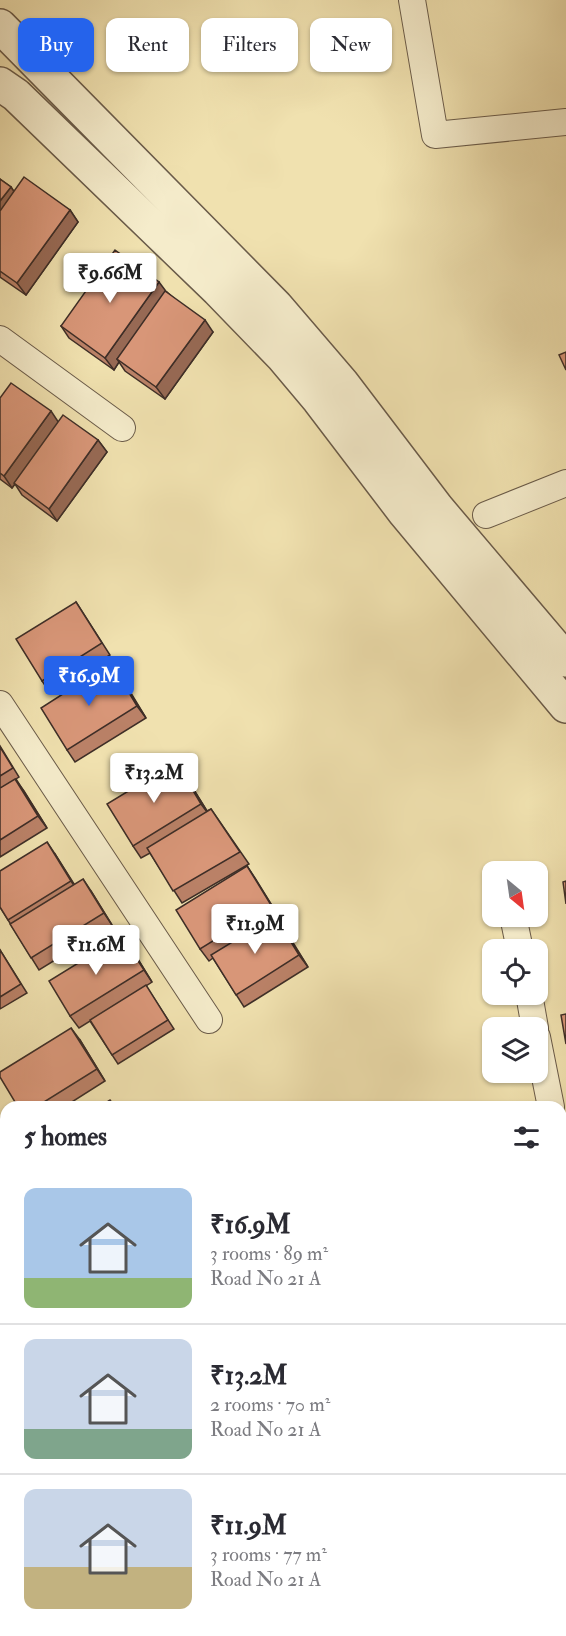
<!DOCTYPE html>
<html lang="en">
<head>
<meta charset="utf-8">
<style>
  :root { --surface:#fff; --page:#f2f2f3; --text:#2b2b33; --muted:#7c7c81; --line:#e1e1e2; --accent:#2563eb }
  body { margin:0; font-family:"IM FELL Double Pica",serif; background:var(--page); color:var(--text); height:100vh; display:flex; flex-direction:column; font-size:22px; white-space:nowrap }
  * { box-sizing:border-box; margin:0 }
  p { font-size:20px; color:var(--muted) }
  .icon { flex:none; width:33px; height:33px; fill:none; stroke:currentColor; stroke-width:2; stroke-linecap:round; stroke-linejoin:round }
  .map { position:relative; flex:1; overflow:hidden }
  .sheet { position:absolute; left:0px; top:1101px; width:567px; height:536px; display:flex; flex-direction:column; background:var(--surface); border-radius:18px 18px 0 0; box-shadow:0 2px 4px #0004 }
  .sheet>* { flex:none }
  .top-card { position:absolute; left:18px; top:18px; width:531px; height:54px; display:flex; gap:12px }
  .needle { width:39px; rotate:151deg }
  .fabs { position:absolute; left:482px; top:861px; display:grid; gap:12px }
  .fabs a { display:grid; place-items:center; width:66px; height:66px; border-radius:12px; background:var(--surface); box-shadow:0 2px 4px #0004; font-size:30px }
  .price { position:absolute; translate:-50% -51px; padding:0 14px; border-radius:6px; background:#fff; color:#222; font-size:20px; line-height:39px; filter:drop-shadow(0 2px 3px #0008) }
  .price::after { content:''; position:absolute; left:50%; top:36px; width:18px; height:14px; margin-left:-9px; background:inherit; clip-path:polygon(0 0,100% 0,50% 100%) }
  .price.selected { background:var(--accent); color:#fff }
  ul { padding:0; list-style:none }
  li { display:flex; align-items:center; gap:18px; height:150px; padding:0 24px }
  li+li { border-top:2px solid var(--line) }
  li span { display:grid; place-items:center; flex:none; width:168px; height:120px; border-radius:12px; color:#555 }
  li>.icon { margin-inline-start:auto }
  span .icon { width:72px; height:72px; fill:#fffc; stroke-width:1 }
  li b { font-size:26px }
  h2 { display:flex; justify-content:space-between; align-items:center; height:72px; padding:0 24px; font-size:26px }
  .pill { padding:0 21px; border-radius:12px; background:var(--surface); box-shadow:0 2px 4px #0004; font-size:21px; line-height:54px }
  .pill.selected { background:var(--accent); color:#fff }
  .map>svg:first-child { display:block }
</style>
</head>
<body>
<div class="map">
<svg width="566" height="1636" viewBox="0 0 566 1636">
  <rect width="100%" height="100%" fill="#f0e1af"/>
  <filter id="stains"><feTurbulence type="fractalNoise" baseFrequency=".00333" numOctaves="4"/><feColorMatrix values="0 0 0 0 .2 0 0 0 0 .09 0 0 0 0 .02 0 0 0 .5 -.17"/></filter>
  <radialGradient id="worn" r=".72"><stop offset=".6" stop-color="#630" stop-opacity="0"/><stop offset="1" stop-color="#630" stop-opacity=".3"/></radialGradient>
  <g fill="none" stroke-linecap="round" stroke-linejoin="round">
    <!-- minor casing -->
    <g stroke="#6a5b49" stroke-width="28">
      <g id="minor">
        <path d="M412 0 435 135 566 122"/>
        <path d="M0 339 122 428"/>
        <path d="M486 515 566 483"/>
        <path d="M0 704 209 1020"/>
        <path d="M513 916 520 950"/>
        <path d="M529 994 535 1028"/>
        <path d="M537 1037 551 1107"/>
        <path d="M0 1153 6 1162"/>
        <path d="M561 1168 566 1208"/>
        <path d="M0 1257 6 1253"/>
        <path d="M561 1374 566 1355"/>
        <path d="M0 1525 6 1522"/>
        <path d="M561 1549 566 1551"/>
        <path d="M309 1630 312 1636"/>
        <path d="M536 1632 551 1636"/>
      </g>
    </g>
    <!-- tertiary casing -->
    <g stroke="#6a5b49" stroke-width="36">
      <g id="tertiary">
        <path d="M0 26 276 306 342 383 437 508 566 660"/>
        <path d="M0 84 16 95 218 290 282 356 319 400 405 513 566 706"/>
      </g>
    </g>
    <!-- minor -->
    <use href="#minor" stroke="#f5eccb" stroke-width="26"/>
    <!-- tertiary -->
    <use href="#tertiary" stroke="#f5eccb" stroke-width="33"/>
  </g>
  <!-- wall -->
  <g fill="#ba8167" stroke="#3e2e27" stroke-width="1.5">
    <path d="M0 179 11 187 14 192 70 210 78 222 26 295 0 277Z"/>
    <path d="M167 292 213 332 165 399 125 371 119 362 114 370 69 338 61 326Z"/>
    <path d="M0 398 58 422 98 440 107 452 57 521 22 495 15 484 12 488 0 479Z"/>
    <path d="M76 602 110 655 50 693 42 681Z"/>
    <path d="M111 663 146 718 75 762 67 750Z"/>
    <path d="M0 746 19 777 16 779 47 828 0 857Z"/>
    <path d="M184 774 207 811 211 809 249 864 182 903 150 853 141 858 133 846Z"/>
    <path d="M55 854 74 884 91 891 112 925 39 970 0 907Z"/>
    <path d="M247 866 279 917 277 919 308 967 244 1007 213 958 209 961 200 949Z"/>
    <path d="M131 948 152 982 146 986 174 1029 118 1064 90 1021 79 1028 70 1016Z"/>
    <path d="M0 950 27 993 0 1009Z"/>
    <path d="M80 1040 105 1081 64 1107H18Z"/>
    <path d="M0 1336 6 1347V1454L2 1456 0 1454Z"/>
    <path d="M566 1516V1545L561 1538Z"/>
    <path d="M6 1541V1630H18L9 1636H1L0 1545Z"/>
    <path d="M566 1576V1626L562 1625 561 1623V1596Z"/>
    <path d="M155 1630H260L263 1636H159Z"/>
    <path d="M362 1630H421L411 1636H365Z"/>
  </g>
  <!-- shaded-wall -->
  <g fill="#976954" stroke="#3e2e27" stroke-width="1.5">
    <path d="M11 187 19 199 0 225V201Z"/>
    <path d="M70 210 78 222 26 295 17 283Z"/>
    <path d="M159 282 168 294 117 359 119 362 114 370 105 358Z"/>
    <path d="M205 320 213 332 165 399 156 387Z"/>
    <path d="M51 411 59 423 12 488 4 476Z"/>
    <path d="M98 440 107 452 57 521 49 509Z"/>
    <path d="M111 663 120 675 146 718 137 706Z"/>
    <path d="M176 762 184 774 210 816 201 804Z"/>
    <path d="M15 779 24 791 47 828 38 816Z"/>
    <path d="M47 842 55 854 79 893 71 881Z"/>
    <path d="M247 866 255 878 279 917 271 905Z"/>
    <path d="M83 879 91 891 112 925 104 913Z"/>
    <path d="M275 916 284 928 308 967 299 955Z"/>
    <path d="M122 936 131 948 152 982 144 970Z"/>
    <path d="M71 1028 80 1040 105 1081 97 1069Z"/>
  </g>
  <!-- building -->
  <g fill="#d89678" stroke="#3e2e27" stroke-width="1.5">
    <path d="M24 177 70 210 17 283 0 271V211Z"/>
    <path d="M0 179 11 187 0 201Z"/>
    <path d="M115 250 159 282 105 358 61 326Z"/>
    <path d="M165 291 205 320 156 387 117 359Z"/>
    <path d="M566 352V370L559 355Z"/>
    <path d="M11 383 51 411 4 476 0 473V398Z"/>
    <path d="M63 415 98 440 49 509 14 483Z"/>
    <path d="M76 602 102 643 42 681 16 639Z"/>
    <path d="M111 663 137 706 67 750 41 708Z"/>
    <path d="M0 747 13 768 0 776Z"/>
    <path d="M176 762 201 804 133 846 107 804Z"/>
    <path d="M15 779 38 816 0 840V788Z"/>
    <path d="M211 809 240 852 173 891 147 848Z"/>
    <path d="M47 842 71 881 8 920 0 907V871Z"/>
    <path d="M247 866 271 905 200 949 176 910Z"/>
    <path d="M83 879 104 913 31 958 10 924Z"/>
    <path d="M566 881V904L563 882Z"/>
    <path d="M275 916 299 955 236 995 211 955Z"/>
    <path d="M122 936 144 970 70 1016 49 981Z"/>
    <path d="M0 950 21 984 0 997Z"/>
    <path d="M146 985 168 1020 112 1055 90 1020Z"/>
    <path d="M566 1014V1044L561 1015Z"/>
    <path d="M71 1028 97 1069 36 1107H18L0 1077V1072Z"/>
    <path d="M110 1100 115 1107H99Z"/>
    <path d="M6 1272V1326L0 1315V1276Z"/>
    <path d="M0 1339 6 1349V1357L0 1361Z"/>
    <path d="M6 1373V1437L0 1440V1377Z"/>
    <path d="M566 1516V1539L561 1538Z"/>
    <path d="M6 1541V1621L0 1624V1545Z"/>
    <path d="M566 1576V1619L561 1617V1596Z"/>
    <path d="M155 1630H249L240 1636H159Z"/>
    <path d="M362 1630H391L381 1636H365Z"/>
  </g>
  <rect width="100%" height="100%" filter="url(#stains)"/>
  <rect width="100%" height="100%" fill="url(#worn)"/>
</svg>
<div class="fabs">
<a><svg class="needle" viewBox="-14 -14 28 28"><path d="M0-13l5 13h-10z" fill="#e53935"/><path d="M0 13l5-13h-10z" fill="#7c7c81"/></svg></a>
<a><svg class="icon" aria-label="locate" viewBox="0 0 24 24"><circle cx="12" cy="12" r="6"/><path d="M12 2v4M12 18v4M2 12h4M18 12h4"/></svg></a>
<a><svg class="icon" aria-label="layers" viewBox="0 0 24 24"><path d="M12 4l9 5-9 5-9-5zM3 14l9 5 9-5"/></svg></a>
</div>
<b class="price" style="left:110px;top:304px">₹9.66M</b>
<b class="price selected" style="left:89px;top:707px">₹16.9M</b>
<b class="price" style="left:154px;top:804px">₹13.2M</b>
<b class="price" style="left:255px;top:955px">₹11.9M</b>
<b class="price" style="left:96px;top:976px">₹11.6M</b>
<div class="top-card">
<a class="pill selected">Buy</a>
<a class="pill">Rent</a>
<a class="pill">Filters</a>
<a class="pill">New</a>
</div>
<section class="sheet">
<h2>5 homes<svg class="icon" aria-label="filters" viewBox="0 0 24 24"><path d="M4 7h16M4 17h16"/><circle cx="9" cy="7" r="2"/><circle cx="15" cy="17" r="2"/></svg></h2>
<ul>
<li><span style="background:linear-gradient(#a9c7e8 75%,#8fb573 0)"><svg class="icon" aria-label="home" viewBox="0 0 24 24"><path d="M3 11l9-7 9 7M6 9v11h12V9"/></svg></span><div><b>₹16.9M</b><p>3 rooms · 89 m²</p><p>Road No 21 A</p></div></li>
<li><span style="background:linear-gradient(#c9d6e8 75%,#7fa58c 0)"><svg class="icon" aria-label="home" viewBox="0 0 24 24"><path d="M3 11l9-7 9 7M6 9v11h12V9"/></svg></span><div><b>₹13.2M</b><p>2 rooms · 70 m²</p><p>Road No 21 A</p></div></li>
<li><span style="background:linear-gradient(#c9d6e8 65%,#c2b280 0)"><svg class="icon" aria-label="home" viewBox="0 0 24 24"><path d="M3 11l9-7 9 7M6 9v11h12V9"/></svg></span><div><b>₹11.9M</b><p>3 rooms · 77 m²</p><p>Road No 21 A</p></div></li>
</ul>
</section>
</div>
</body>
</html>
